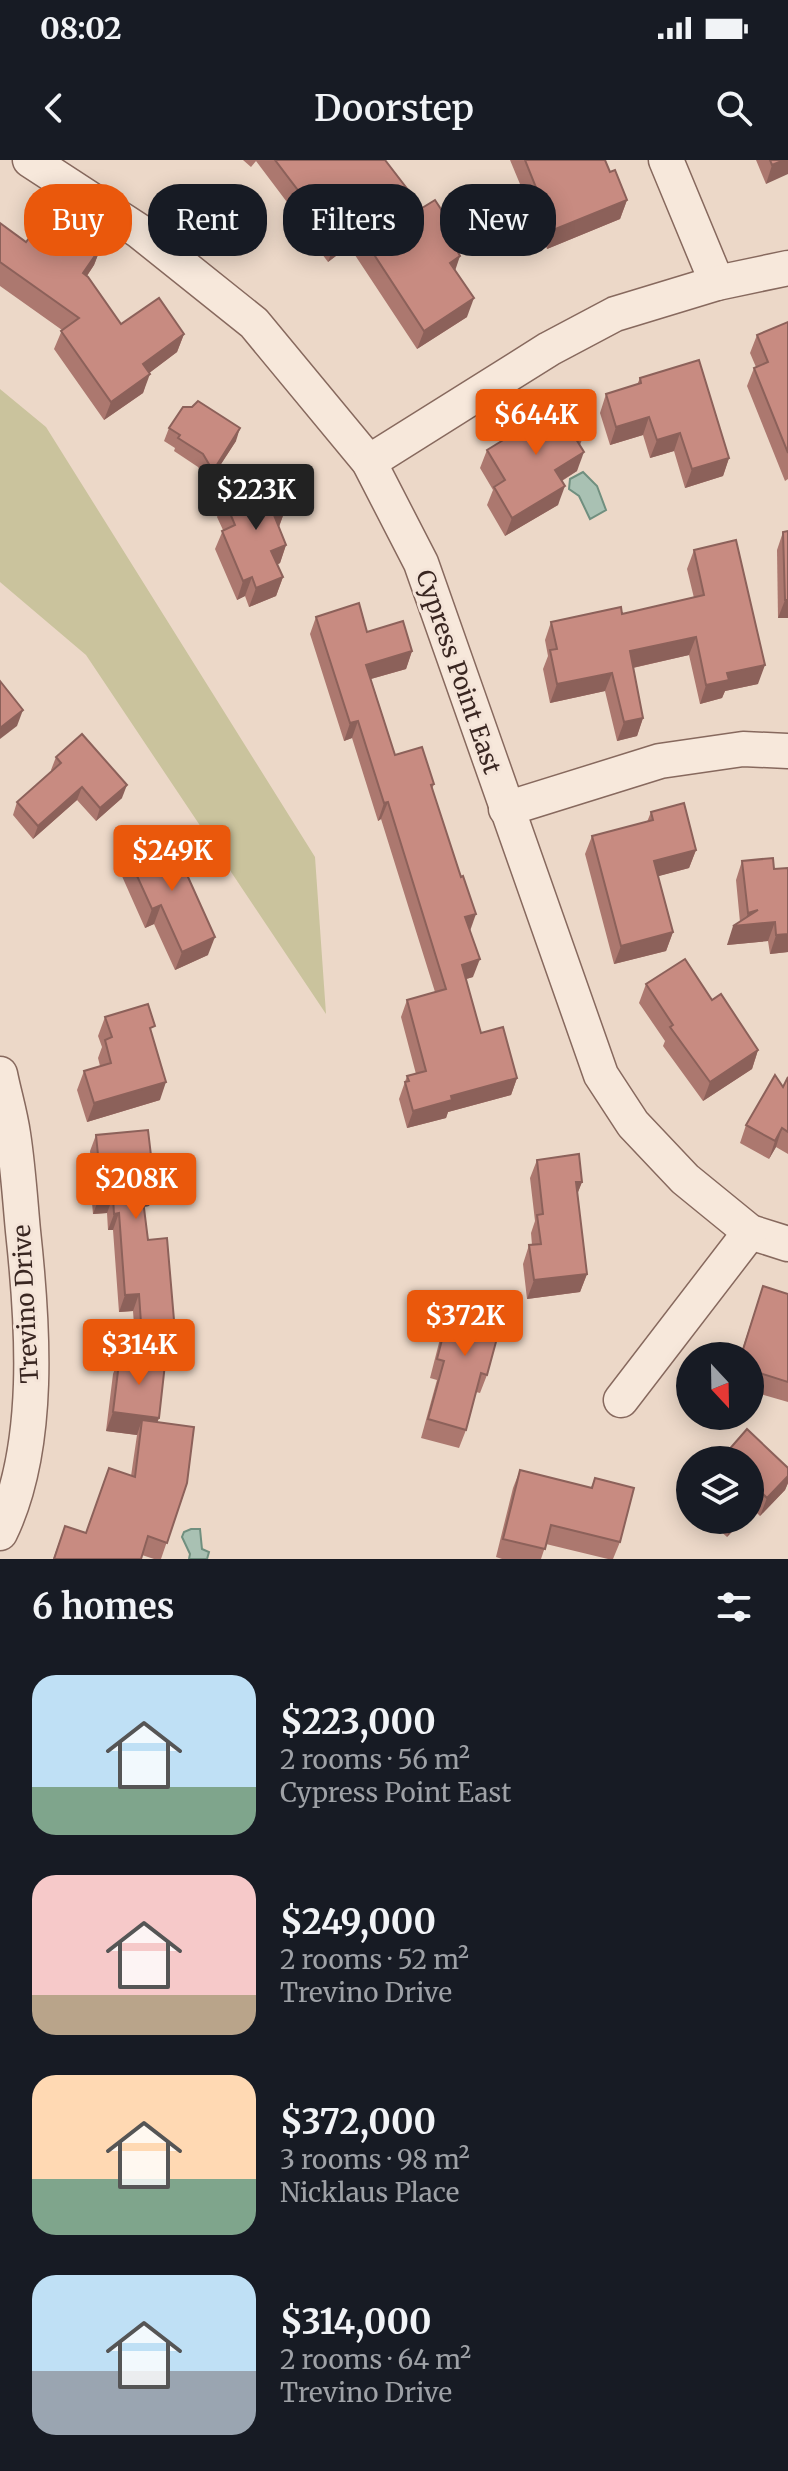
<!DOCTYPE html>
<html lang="en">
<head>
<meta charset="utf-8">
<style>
  :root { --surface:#171b24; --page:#20242c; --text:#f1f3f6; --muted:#9ea1a6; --accent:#ea580c }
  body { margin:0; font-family:Merriweather,serif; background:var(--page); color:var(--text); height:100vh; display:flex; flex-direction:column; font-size:30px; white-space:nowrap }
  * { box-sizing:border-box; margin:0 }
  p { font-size:26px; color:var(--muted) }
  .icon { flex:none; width:44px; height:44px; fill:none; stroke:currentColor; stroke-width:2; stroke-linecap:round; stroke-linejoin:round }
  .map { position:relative; height:1399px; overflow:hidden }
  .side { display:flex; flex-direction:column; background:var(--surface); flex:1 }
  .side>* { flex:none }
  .guide { position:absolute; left:24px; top:24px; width:740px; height:72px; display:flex; gap:16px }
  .needle { width:52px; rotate:158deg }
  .controls { position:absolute; left:676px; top:1182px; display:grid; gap:16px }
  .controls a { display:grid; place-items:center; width:88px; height:88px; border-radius:50%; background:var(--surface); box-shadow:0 4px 20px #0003; font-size:40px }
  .price { position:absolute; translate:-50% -68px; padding:0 18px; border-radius:8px; background:var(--accent); color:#fff; font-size:26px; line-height:52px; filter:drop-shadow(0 2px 4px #0008) }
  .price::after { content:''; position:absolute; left:50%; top:48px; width:24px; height:18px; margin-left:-12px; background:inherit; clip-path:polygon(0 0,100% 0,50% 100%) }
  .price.current { background:#222; color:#fff }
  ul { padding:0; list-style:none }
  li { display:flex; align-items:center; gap:24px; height:200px; padding:0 32px }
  li span { display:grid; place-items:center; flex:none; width:224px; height:160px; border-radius:24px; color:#555 }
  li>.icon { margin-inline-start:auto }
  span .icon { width:96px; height:96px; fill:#fffc; stroke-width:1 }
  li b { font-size:34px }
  h2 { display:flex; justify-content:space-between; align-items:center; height:96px; padding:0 32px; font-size:34px }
  .tag { padding:0 28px; border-radius:32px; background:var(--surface); box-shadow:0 4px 20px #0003; font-size:28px; line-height:72px }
  .tag.current { background:var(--accent); color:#fff }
  .status { display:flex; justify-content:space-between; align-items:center; height:56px; padding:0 40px; background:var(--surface); direction:ltr }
  .status svg { height:22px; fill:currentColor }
  header { display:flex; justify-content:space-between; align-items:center; height:104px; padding:0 32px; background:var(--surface); font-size:36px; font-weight:600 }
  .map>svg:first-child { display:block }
</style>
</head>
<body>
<div class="status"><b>08:02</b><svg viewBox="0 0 49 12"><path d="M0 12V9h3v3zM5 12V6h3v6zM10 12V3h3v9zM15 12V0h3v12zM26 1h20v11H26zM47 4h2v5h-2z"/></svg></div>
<header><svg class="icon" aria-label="back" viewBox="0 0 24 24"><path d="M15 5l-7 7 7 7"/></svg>Doorstep<svg class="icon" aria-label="search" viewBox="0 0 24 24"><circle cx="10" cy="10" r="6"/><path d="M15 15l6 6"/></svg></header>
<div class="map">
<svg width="788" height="1399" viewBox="0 0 788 1399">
  <rect width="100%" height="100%" fill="#ecd8c8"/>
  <!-- green -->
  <path fill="#cac39d" d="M0 229 46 267 315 697 326 854 86 495 0 422Z"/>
  <!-- water -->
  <g fill="#a9c1b3" stroke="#708f7f" stroke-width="2">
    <path d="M583 312 597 326 606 350 590 359 579 336 569 329 570 319Z"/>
    <path d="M191 1369H200L202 1389 209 1392 207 1399H189L190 1394 182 1377 184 1372Z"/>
  </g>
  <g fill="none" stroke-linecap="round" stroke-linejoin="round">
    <!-- street casing -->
    <g stroke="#87695e" stroke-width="37">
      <g id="street">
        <path d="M30 0 139 71 254 163 369 302 421 403 601 915 633 964 685 1019 750 1072 788 1084"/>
        <path d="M666 0 717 123"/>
        <path d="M369 302 549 189 615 154 717 123 788 108"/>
        <path d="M506 649 660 601 743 589 788 591"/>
        <path d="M0 914C4 934 10 953 13 974 18 1006 20 1039 23 1071 33 1163 42 1287 0 1373"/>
        <path d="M621 1240 750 1072"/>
      </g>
    </g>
    <!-- street -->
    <use href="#street" stroke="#f7e8db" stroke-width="34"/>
  </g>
  <!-- wall -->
  <g fill="#ac786f">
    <path d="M243 0H385L422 48 452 66 449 75 455 110 467 157 417 189 349 86 328 102 313 82 314 78 256 1 251 7Z"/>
    <path d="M510 0H605L610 12 627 40 620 59 547 89Z"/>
    <path d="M756 0H788L766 24Z"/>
    <path d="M0 63 26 82 54 88 101 87 94 105 87 116 121 164 184 174 177 192 149 213 143 233 104 260 54 189 62 170 0 126Z"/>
    <path d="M788 162V319L785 321 747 226 754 208 756 207 750 193 757 175Z"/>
    <path d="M640 218 729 298 723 316 685 328 674 291 650 298 643 275 610 285 600 253 606 234 637 225Z"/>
    <path d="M519 262 583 277 580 285 577 311 562 321 558 345 505 376 487 345 493 330 480 308 487 290 515 273Z"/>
    <path d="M169 268 236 281 208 324 198 307 174 291 175 288 164 281Z"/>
    <path d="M224 339 285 350 279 367 286 385 280 403 277 405 283 417 276 436 249 447 245 436 237 440 215 389 223 370 217 357Z"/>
    <path d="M783 372 788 458H778L777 390Z"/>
    <path d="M694 390 758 524 725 531 722 538 700 544 689 495 633 508 643 558 637 576 617 581 605 531 550 543 543 509 548 496 545 480 551 462 622 454 694 438 687 409Z"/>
    <path d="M316 457 367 472 412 491 406 509 371 519 395 595 434 624 432 629 470 770 473 817 466 819 481 873 517 918 511 935 448 952 446 958 407 968 399 939 407 916 416 914 401 857 407 840 435 832 381 659 378 661 352 578 344 581 310 474Z"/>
    <path d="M56 597 122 638 96 661 77 640 33 679 13 655 17 642 52 611 51 610Z"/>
    <path d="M651 652 696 690 689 708 658 716 673 772 666 791 614 804 585 694 592 676 647 662Z"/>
    <path d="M128 696 208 795 175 810 154 764 145 768 121 714Z"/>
    <path d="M742 701 774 709 788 792 770 794 768 781 727 785 740 762 736 720Z"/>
    <path d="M646 824 712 840 758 890 752 909 703 941 663 886 665 881 639 843Z"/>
    <path d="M105 857 152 874 160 940 87 962 77 930 84 911 100 906 98 898 102 887 98 876Z"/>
    <path d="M788 917V994L776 987 769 999 740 983 746 965 783 927Z"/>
    <path d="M96 975 155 1030 149 1046 144 1047 148 1080 174 1160 168 1176 135 1179 133 1151 119 1152 113 1070H108L107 1053 93 1054 91 1032 93 1025 90 991Z"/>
    <path d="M537 1000 582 1022 577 1034 587 1114 580 1132 527 1139 523 1104 529 1085H532L531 1073 535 1061 530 1018Z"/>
    <path d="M763 1126 788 1134V1242L750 1231V1196H740Z"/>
    <path d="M462 1133 487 1215 480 1233 476 1232 466 1270 459 1288 421 1278 437 1220 430 1218 442 1171 449 1153 455 1154Z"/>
    <path d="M120 1195 159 1258 157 1262 187 1323 161 1399H154L142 1395 141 1399H53L65 1366 86 1373 131 1316 137 1275 106 1271 113 1214Z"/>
    <path d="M750 1300 788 1308V1323L785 1330 760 1356 754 1350 750 1353Z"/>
    <path d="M520 1310 591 1328 595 1318 620 1382 613 1399H608L546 1384 541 1399H502L496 1397 513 1328Z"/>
    <path d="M708 1360H743L727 1377Z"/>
  </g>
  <!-- shaded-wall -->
  <g fill="#8c615a">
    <path d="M784 0H788V14L766 24 772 5Z"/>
    <path d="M627 40 620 59 547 89 553 70Z"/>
    <path d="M356 67 349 86 328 102 335 83Z"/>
    <path d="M101 87 94 105 76 132 83 113Z"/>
    <path d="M460 96 454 114 450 103Z"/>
    <path d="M474 138 467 157 417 189 424 171Z"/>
    <path d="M184 174 177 192 136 223 143 204Z"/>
    <path d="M150 214 143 233 104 260 111 242Z"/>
    <path d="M649 257 643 275 610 285 616 267Z"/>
    <path d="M240 268 236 281 208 324 213 311Z"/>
    <path d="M680 273 674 291 650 298 657 280Z"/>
    <path d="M584 292 577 311 548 329 555 310Z"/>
    <path d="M729 298 723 316 685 328 692 309Z"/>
    <path d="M565 326 558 345 505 376 512 358Z"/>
    <path d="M285 350 278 369 274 355Z"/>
    <path d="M286 385 280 403 265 410 271 391Z"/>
    <path d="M252 417 245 436 237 440 243 421Z"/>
    <path d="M283 417 276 436 249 447 256 428Z"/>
    <path d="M785 440H788V458H778Z"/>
    <path d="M696 477 689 495 623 510 630 491Z"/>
    <path d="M412 491 406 509 360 522 366 505Z"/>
    <path d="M765 505 758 524 725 531 722 538 700 544 706 525 727 513Z"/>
    <path d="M612 513 605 531 550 543 557 524Z"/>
    <path d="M23 550 17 566 0 579V568Z"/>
    <path d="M643 558 637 576 617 581 624 562Z"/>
    <path d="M358 561 352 578 344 581 350 563Z"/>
    <path d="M127 625 122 638 96 661 100 648Z"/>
    <path d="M82 627 77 640 33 679 38 666Z"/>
    <path d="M388 642 381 659 378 661 384 643Z"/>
    <path d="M696 690 689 708 648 719 654 701Z"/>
    <path d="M161 745 154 764 145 768 152 749Z"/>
    <path d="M758 750 775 762 768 781 727 785 733 766 743 765 748 753Z"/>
    <path d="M476 754 470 771 465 757Z"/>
    <path d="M673 772 666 791 614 804 621 786Z"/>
    <path d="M788 774V792L770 794 776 775Z"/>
    <path d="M215 777 208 795 175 810 182 792Z"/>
    <path d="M480 799 473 817 456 822 462 805Z"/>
    <path d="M758 890 752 909 703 941 710 922Z"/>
    <path d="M517 918 511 935 448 952 446 958 407 968 413 951 451 936Z"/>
    <path d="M166 922 160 940 87 962 94 943Z"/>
    <path d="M782 968 776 987 769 999 775 981Z"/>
    <path d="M576 1022H582L575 1040Z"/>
    <path d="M155 1030 149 1046 136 1048 142 1032Z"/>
    <path d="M113 1037 107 1053 93 1054 99 1038Z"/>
    <path d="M119 1053 113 1070H108L114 1054Z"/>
    <path d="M587 1114 580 1132 527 1139 534 1120Z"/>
    <path d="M139 1134 133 1151 119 1152 125 1135Z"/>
    <path d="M174 1160 168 1176 135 1179 141 1163Z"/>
    <path d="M113 1252 159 1258 152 1276 142 1260 137 1275 106 1271Z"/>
    <path d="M788 1316V1323L785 1330 760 1356 767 1338Z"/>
    <path d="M761 1332 754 1350 750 1353V1342Z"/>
    <path d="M733 1360H743L727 1377Z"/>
  </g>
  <!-- building -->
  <g fill="#c88b81" stroke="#8c615a" stroke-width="2">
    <path d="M275 0H385L422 48 435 40 452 66 446 70 460 96 450 103 474 138 424 171 356 67 335 83 319 63 322 62Z"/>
    <path d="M525 0H605L610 12 615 10 627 40 553 70Z"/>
    <path d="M770 0H784L772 5Z"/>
    <path d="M0 63 26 82 33 73 54 88 70 65 101 87 83 113 88 117 121 164 159 138 184 174 143 204 150 214 111 242 61 171 79 158 0 102Z"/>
    <path d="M788 162V293L754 208 768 202 757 175Z"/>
    <path d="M699 200 729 298 692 309 680 273 657 280 649 257 616 267 606 234 641 223 640 218Z"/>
    <path d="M560 237 583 277 576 279 584 292 555 310 565 326 512 358 494 327 505 320 487 290 523 268 519 262Z"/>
    <path d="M198 241 240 268 213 311 203 294 178 278 180 275 169 268 183 247H192Z"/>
    <path d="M272 318 285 350 274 355 286 385 271 391 283 417 256 428 252 417 243 421 222 371 235 365 224 339Z"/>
    <path d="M788 371V440H785L783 372Z"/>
    <path d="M736 380 765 505 727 513 729 520 706 525 696 477 630 491 643 558 624 562 612 513 557 524 550 490 557 489 551 462 621 447 622 454 704 435 694 390Z"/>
    <path d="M359 443 367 472 403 461 412 491 366 505 395 595 422 587 434 624 431 625 461 717 463 716 476 754 465 757 480 799 462 805 481 873 503 867 517 918 451 936 452 940 413 951 405 922 409 921 407 916 426 911 407 840 446 829 388 642 384 643 358 561 350 563 316 457Z"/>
    <path d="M0 521 23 550 0 568Z"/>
    <path d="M82 574 127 625 100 648 82 627 38 666 17 642 61 603 56 597Z"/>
    <path d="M684 643 696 690 654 701 673 772 621 786 592 676 653 660 651 652Z"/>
    <path d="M170 677 215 777 182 792 161 745 152 749 128 696Z"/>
    <path d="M773 698 774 709 788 708V774L776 775 775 762 733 766 758 750 748 753 742 701Z"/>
    <path d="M685 799 712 840 721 834 758 890 710 922 670 867 673 865 646 824Z"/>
    <path d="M148 844 155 866 150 868 166 922 94 943 84 911 111 903 105 880 112 877 105 857Z"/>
    <path d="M775 915 783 927 788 917V972L782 968 775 981 746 965Z"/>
    <path d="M148 970 155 1030 142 1032 148 1080 167 1078 174 1160 141 1163 139 1134 125 1135 119 1053 114 1054 113 1037 99 1038 97 1015H100L96 975Z"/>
    <path d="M579 994 582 1022H576L587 1114 534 1120 529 1085 541 1084 537 1055 543 1054 537 1000Z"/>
    <path d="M763 1126 788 1134V1222L750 1210V1196H741Z"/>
    <path d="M462 1133 506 1145 487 1215 481 1213 466 1270 428 1259 444 1201 437 1199 449 1153 456 1154Z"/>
    <path d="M120 1195 162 1200 161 1204H165L159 1258 113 1252Z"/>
    <path d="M142 1260 194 1267 187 1323 167 1383 148 1376 141 1399H54L65 1366 86 1373 109 1308 135 1317Z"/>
    <path d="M747 1269 788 1308V1316L767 1338 761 1332 750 1342V1300H720Z"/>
    <path d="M520 1310 592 1328 595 1318 634 1328 620 1382 551 1365 545 1389 503 1379Z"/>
  </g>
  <g text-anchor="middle" stroke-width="6" stroke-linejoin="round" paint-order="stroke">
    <!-- street labels -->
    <g font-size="24" fill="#392621" stroke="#f4e4d8">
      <text transform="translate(458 512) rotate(71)" y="8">Cypress Point East</text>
      <text transform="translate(26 1144) rotate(-93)" y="8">Trevino Drive</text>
    </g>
  </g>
</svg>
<div class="controls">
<a><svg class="needle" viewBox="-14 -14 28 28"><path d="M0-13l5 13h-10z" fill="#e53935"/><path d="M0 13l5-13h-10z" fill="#9ea1a6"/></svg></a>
<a><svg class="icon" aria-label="layers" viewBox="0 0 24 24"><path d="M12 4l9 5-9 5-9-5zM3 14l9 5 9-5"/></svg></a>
</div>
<b class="price" style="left:536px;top:297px">$644K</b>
<b class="price current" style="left:256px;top:372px">$223K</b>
<b class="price" style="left:172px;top:733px">$249K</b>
<b class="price" style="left:136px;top:1061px">$208K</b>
<b class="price" style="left:465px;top:1198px">$372K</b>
<b class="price" style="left:139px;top:1227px">$314K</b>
<div class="guide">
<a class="tag current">Buy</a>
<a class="tag">Rent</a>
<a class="tag">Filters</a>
<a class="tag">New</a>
</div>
</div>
<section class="side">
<h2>6 homes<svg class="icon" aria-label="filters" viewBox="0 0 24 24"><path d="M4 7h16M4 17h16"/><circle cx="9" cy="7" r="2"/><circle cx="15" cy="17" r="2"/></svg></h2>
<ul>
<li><span style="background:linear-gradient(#bfe0f5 70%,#7fa58c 0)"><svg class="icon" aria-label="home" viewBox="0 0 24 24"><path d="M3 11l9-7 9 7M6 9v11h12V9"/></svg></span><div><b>$223,000</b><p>2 rooms · 56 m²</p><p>Cypress Point East</p></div></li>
<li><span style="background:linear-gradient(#f6c9c9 75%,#b9a48a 0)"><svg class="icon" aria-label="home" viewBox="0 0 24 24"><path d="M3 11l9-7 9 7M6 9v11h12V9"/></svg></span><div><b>$249,000</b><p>2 rooms · 52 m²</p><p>Trevino Drive</p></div></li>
<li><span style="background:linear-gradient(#ffd9b3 65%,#7fa58c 0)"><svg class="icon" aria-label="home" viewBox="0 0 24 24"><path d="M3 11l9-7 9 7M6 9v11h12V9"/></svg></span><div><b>$372,000</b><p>3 rooms · 98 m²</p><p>Nicklaus Place</p></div></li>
<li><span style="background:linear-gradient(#bfe0f5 60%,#9aa5b1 0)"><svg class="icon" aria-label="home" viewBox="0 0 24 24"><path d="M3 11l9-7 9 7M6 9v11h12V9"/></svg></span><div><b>$314,000</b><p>2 rooms · 64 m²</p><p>Trevino Drive</p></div></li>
</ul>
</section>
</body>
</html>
